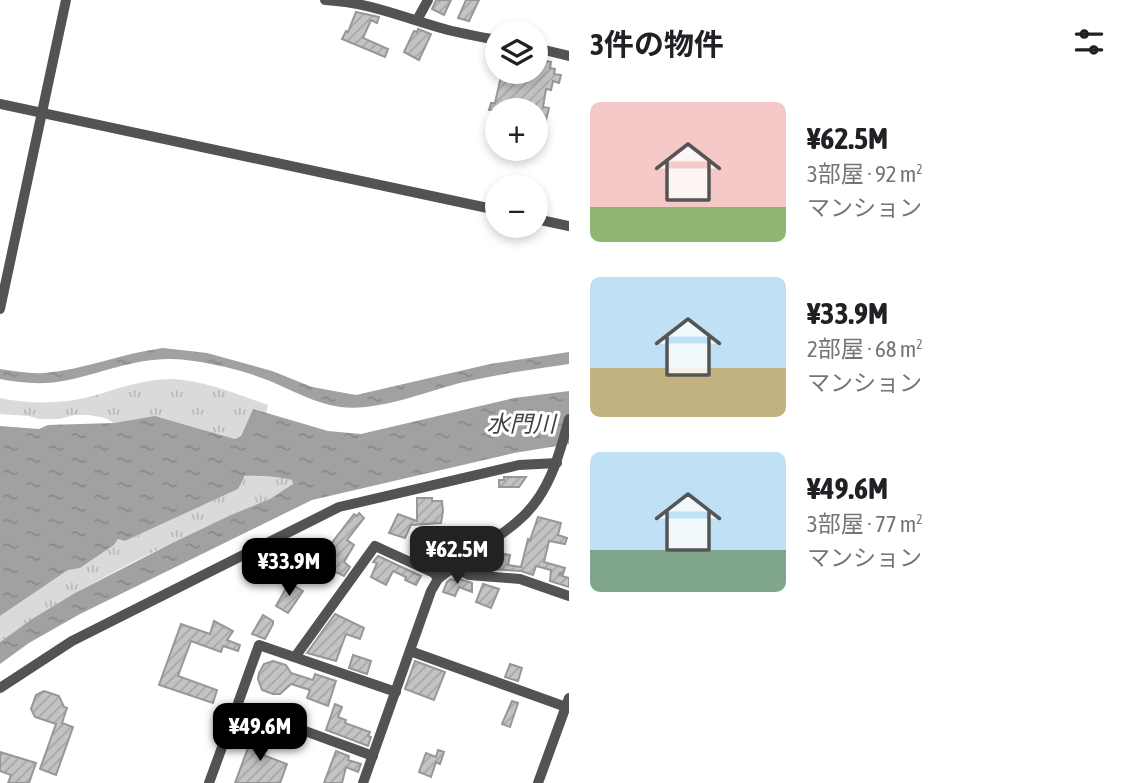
<!DOCTYPE html>
<html lang="ja">
<head>
<meta charset="utf-8">
<style>
  :root { --surface:#fff; --page:#f6f6f6; --text:#202124; --muted:#757577; --accent:#000 }
  body { margin:0; font-family:"Asap Condensed","Noto Sans JP",sans-serif; background:var(--page); color:var(--text); height:100vh; display:flex; flex-direction:column; font-size:26px; white-space:nowrap }
  * { box-sizing:border-box; margin:0 }
  p { font-size:23px; color:var(--muted) }
  .icon { flex:none; width:38px; height:38px; fill:none; stroke:currentColor; stroke-width:2; stroke-linecap:round; stroke-linejoin:round }
  .map { position:relative; flex:1; overflow:hidden }
  .sheet { display:flex; flex-direction:column; background:var(--surface); width:560px }
  .sheet>* { flex:none }
  .controls { position:absolute; left:485px; top:21px; display:grid; gap:14px }
  .controls a { display:grid; place-items:center; width:63px; height:63px; border-radius:50%; background:var(--surface); box-shadow:0 4px 10px #0003; font-size:35px }
  .price { position:absolute; translate:-50% -60px; padding:0 16px; border-radius:14px; background:var(--accent); color:#fff; font-size:23px; line-height:46px; filter:drop-shadow(0 2px 4px #0008) }
  .price::after { content:''; position:absolute; left:50%; top:42px; width:21px; height:16px; margin-left:-10px; background:inherit; clip-path:polygon(0 0,100% 0,50% 100%) }
  .price.selected { background:#222; color:#fff }
  ul { padding:0; list-style:none }
  li { display:flex; align-items:center; gap:21px; height:175px; padding:0 21px }
  li span { display:grid; place-items:center; flex:none; width:196px; height:140px; border-radius:10px; color:#555 }
  li>.icon { margin-inline-start:auto }
  span .icon { width:84px; height:84px; fill:#fffc; stroke-width:1 }
  li b { font-size:30px }
  h2 { display:flex; justify-content:space-between; align-items:center; height:84px; padding:0 21px; font-size:30px }
  main { display:flex; flex:1; min-height:0 }
  .map>svg:first-child { display:block }
</style>
</head>
<body>
<main>
<div class="map">
<svg width="569" height="783" viewBox="0 0 569 783">
  <defs>
    <pattern id="grass-tufts" width="24" height="20" patternUnits="userSpaceOnUse" patternTransform="scale(1.75)"><rect width="24" height="20" fill="#dadada"/><path d="M3 7l-1-3M5 7V3M7 7l1-3M15 17l-1-3M17 17v-4M19 17l1-3" fill="none" stroke="#b9b9b9"/></pattern>
    <pattern id="water-ripples" width="26" height="14" patternUnits="userSpaceOnUse" patternTransform="scale(1.75)"><rect width="26" height="14" fill="#a1a1a1"/><path d="M2 4q2-2 4 0t4 0M15 11q2-2 4 0t4 0" fill="none" stroke="#898989"/></pattern>
    <pattern id="building-hatch" width="6" height="6" patternUnits="userSpaceOnUse" patternTransform="scale(1.75)"><rect width="6" height="6" fill="#c3c3c3"/><path d="M-1 1l2-2M0 6l6-6M5 7l2-2" fill="none" stroke="#a6a6a6"/></pattern>
  </defs>
  <rect width="100%" height="100%" fill="#fff"/>
  <!-- grass -->
  <g fill="url(#grass-tufts)">
    <path d="M172 379C206 381 237 394 268 405L266 413 253 409 241 436 235 439 159 417 114 423 105 418 89 415H74L60 419H39L29 416 0 414V398C34 405 69 404 103 393 129 385 144 380 172 379Z"/>
    <path d="M248 475C263 477 278 476 293 480V484C273 503 223 518 197 531 129 563 61 597 0 642V616L68 570 80 568 114 545 118 539 125 541 238 489 243 479Z"/>
  </g>
  <!-- water -->
  <g fill="url(#water-ripples)">
    <path d="M163 348 207 353 272 371 312 387 356 395 490 364 569 352V364C534 369 499 374 464 382 427 391 378 412 340 407 315 403 293 391 270 381 243 370 201 360 172 359 134 358 100 374 63 381 41 385 22 383 0 379V369C15 371 29 374 44 373 84 370 123 353 163 348Z"/>
    <path d="M569 391V444L514 453 312 500 80 614 29 643 0 664V642L32 619 75 593 172 543 231 515 270 499 293 484 292 480C282 477 255 475 245 476L238 489 125 541 118 539 114 545 80 568 68 570 0 616V426L39 429 48 425 114 423 155 416 235 439 241 436 253 409 328 431 361 434 514 398Z"/>
  </g>
  <!-- building -->
  <g fill="url(#building-hatch)" stroke="#979797" stroke-width="2">
    <path d="M436 0H451L444 15 432 9Z"/>
    <path d="M466 0H479L469 21 458 18Z"/>
    <path d="M356 12 379 17 377 23 371 20 363 38 388 49 385 57 342 39 346 31 348 32Z"/>
    <path d="M418 29 431 34 419 60 404 52 414 31 417 32Z"/>
    <path d="M539 59 551 62 550 68 555 69 554 74 561 75 559 83 553 81 551 90 546 89 543 107 549 108 545 124 536 121V110H489L491 103H495L502 72H536Z"/>
    <path d="M504 477H526L519 487H499V480H504Z"/>
    <path d="M417 498H432V501H442L443 511 441 523 411 525 405 538 389 533 398 514 417 521Z"/>
    <path d="M359 513 364 518 347 540 354 545 344 562 350 567 344 576 334 571 329 579 317 572 322 563 318 561 354 514 357 516Z"/>
    <path d="M538 517 561 523 558 535 567 538 565 544 549 541 544 562 565 568 563 574 560 573 559 575 569 578V587L550 581 551 570 536 566 533 575 521 571 490 569 493 552 510 555 508 565 521 567 528 539 530 540Z"/>
    <path d="M378 556 421 576 416 585 405 580 406 577 393 571 386 585 371 577 377 563 373 562Z"/>
    <path d="M457 578 472 583V592L459 587 455 596 443 592 447 582 451 579 457 581Z"/>
    <path d="M289 583 303 591 288 613 276 606Z"/>
    <path d="M483 584 499 589 491 608 476 602Z"/>
    <path d="M335 614 364 628 360 639 346 634 336 661 307 653Z"/>
    <path d="M263 615 273 621V624L265 639 252 634Z"/>
    <path d="M214 621 233 631 227 640 240 645 238 651 223 646 221 652 191 641 178 676 217 690 213 703 159 685 181 624 210 634Z"/>
    <path d="M353 655 371 661 367 674 349 668Z"/>
    <path d="M273 661 286 665 291 673 313 680 315 674 336 681 328 706 307 698 310 690 291 684 280 694H273L262 690 258 679 259 673 264 664Z"/>
    <path d="M415 661 445 672 434 700 405 689Z"/>
    <path d="M510 664 522 668 518 681 505 677Z"/>
    <path d="M44 691 59 696 64 707 67 708 62 723 73 727 56 775 40 769 56 724 35 717 31 709 36 695Z"/>
    <path d="M512 701 518 703 510 727 502 724Z"/>
    <path d="M335 704 342 707 338 717 346 720 345 723 370 732 368 736 371 737 368 746 326 730Z"/>
    <path d="M255 729 268 733 263 755 287 764 280 783H235Z"/>
    <path d="M438 750 444 752 440 764 436 762 431 777 419 772 426 753 436 757Z"/>
    <path d="M336 751 349 756 348 760 361 764 358 772 346 767 342 783H324Z"/>
    <path d="M0 752 36 763 29 783H8L11 775 0 771Z"/>
  </g>
  <g fill="none" stroke-linecap="round" stroke-linejoin="round">
    <!-- minor -->
    <g stroke="#535353" stroke-width="10">
      <path d="M325 0C374 3 403 18 448 30 464 34 481 37 497 40"/>
      <path d="M417 20 428 0"/>
      <path d="M536 48 569 56"/>
      <path d="M0 104 497 210"/>
      <path d="M536 219 569 226"/>
      <path d="M0 309 66 0"/>
      <path d="M452 567 469 575 520 579 569 596"/>
      <path d="M410 651 569 708"/>
      <path d="M295 657 375 546 434 573 438 579"/>
      <path d="M0 688 72 641 339 507 519 465 557 463"/>
      <path d="M373 756 237 706 259 645 396 692"/>
      <path d="M209 783 237 706"/>
      <path d="M363 783 431 591 438 579C463 558 494 542 518 521 549 495 559 456 569 419"/>
      <path d="M538 783 569 698"/>
    </g>
  </g>
  <g text-anchor="middle" stroke-width="6" stroke-linejoin="round" paint-order="stroke">
    <!-- water labels -->
    <g font-size="23" font-style="italic" fill="#424242" stroke="#fff">
      <text x="521" y="432">水門川</text>
    </g>
  </g>
</svg>
<div class="controls">
<a><svg class="icon" aria-label="layers" viewBox="0 0 24 24"><path d="M12 4l9 5-9 5-9-5zM3 14l9 5 9-5"/></svg></a>
<a>+</a>
<a>−</a>
</div>
<b class="price selected" style="left:457px;top:586px">¥62.5M</b>
<b class="price" style="left:289px;top:598px">¥33.9M</b>
<b class="price" style="left:260px;top:763px">¥49.6M</b>
</div>
<section class="sheet">
<h2>3件の物件<svg class="icon" aria-label="filters" viewBox="0 0 24 24"><path d="M4 7h16M4 17h16"/><circle cx="9" cy="7" r="2"/><circle cx="15" cy="17" r="2"/></svg></h2>
<ul>
<li><span style="background:linear-gradient(#f6c9c9 75%,#8fb573 0)"><svg class="icon" aria-label="home" viewBox="0 0 24 24"><path d="M3 11l9-7 9 7M6 9v11h12V9"/></svg></span><div><b>¥62.5M</b><p>3部屋 · 92 m²</p><p>マンション</p></div></li>
<li><span style="background:linear-gradient(#bfe0f5 65%,#c2b280 0)"><svg class="icon" aria-label="home" viewBox="0 0 24 24"><path d="M3 11l9-7 9 7M6 9v11h12V9"/></svg></span><div><b>¥33.9M</b><p>2部屋 · 68 m²</p><p>マンション</p></div></li>
<li><span style="background:linear-gradient(#bfe0f5 70%,#7fa58c 0)"><svg class="icon" aria-label="home" viewBox="0 0 24 24"><path d="M3 11l9-7 9 7M6 9v11h12V9"/></svg></span><div><b>¥49.6M</b><p>3部屋 · 77 m²</p><p>マンション</p></div></li>
</ul>
</section>
</main>
</body>
</html>
